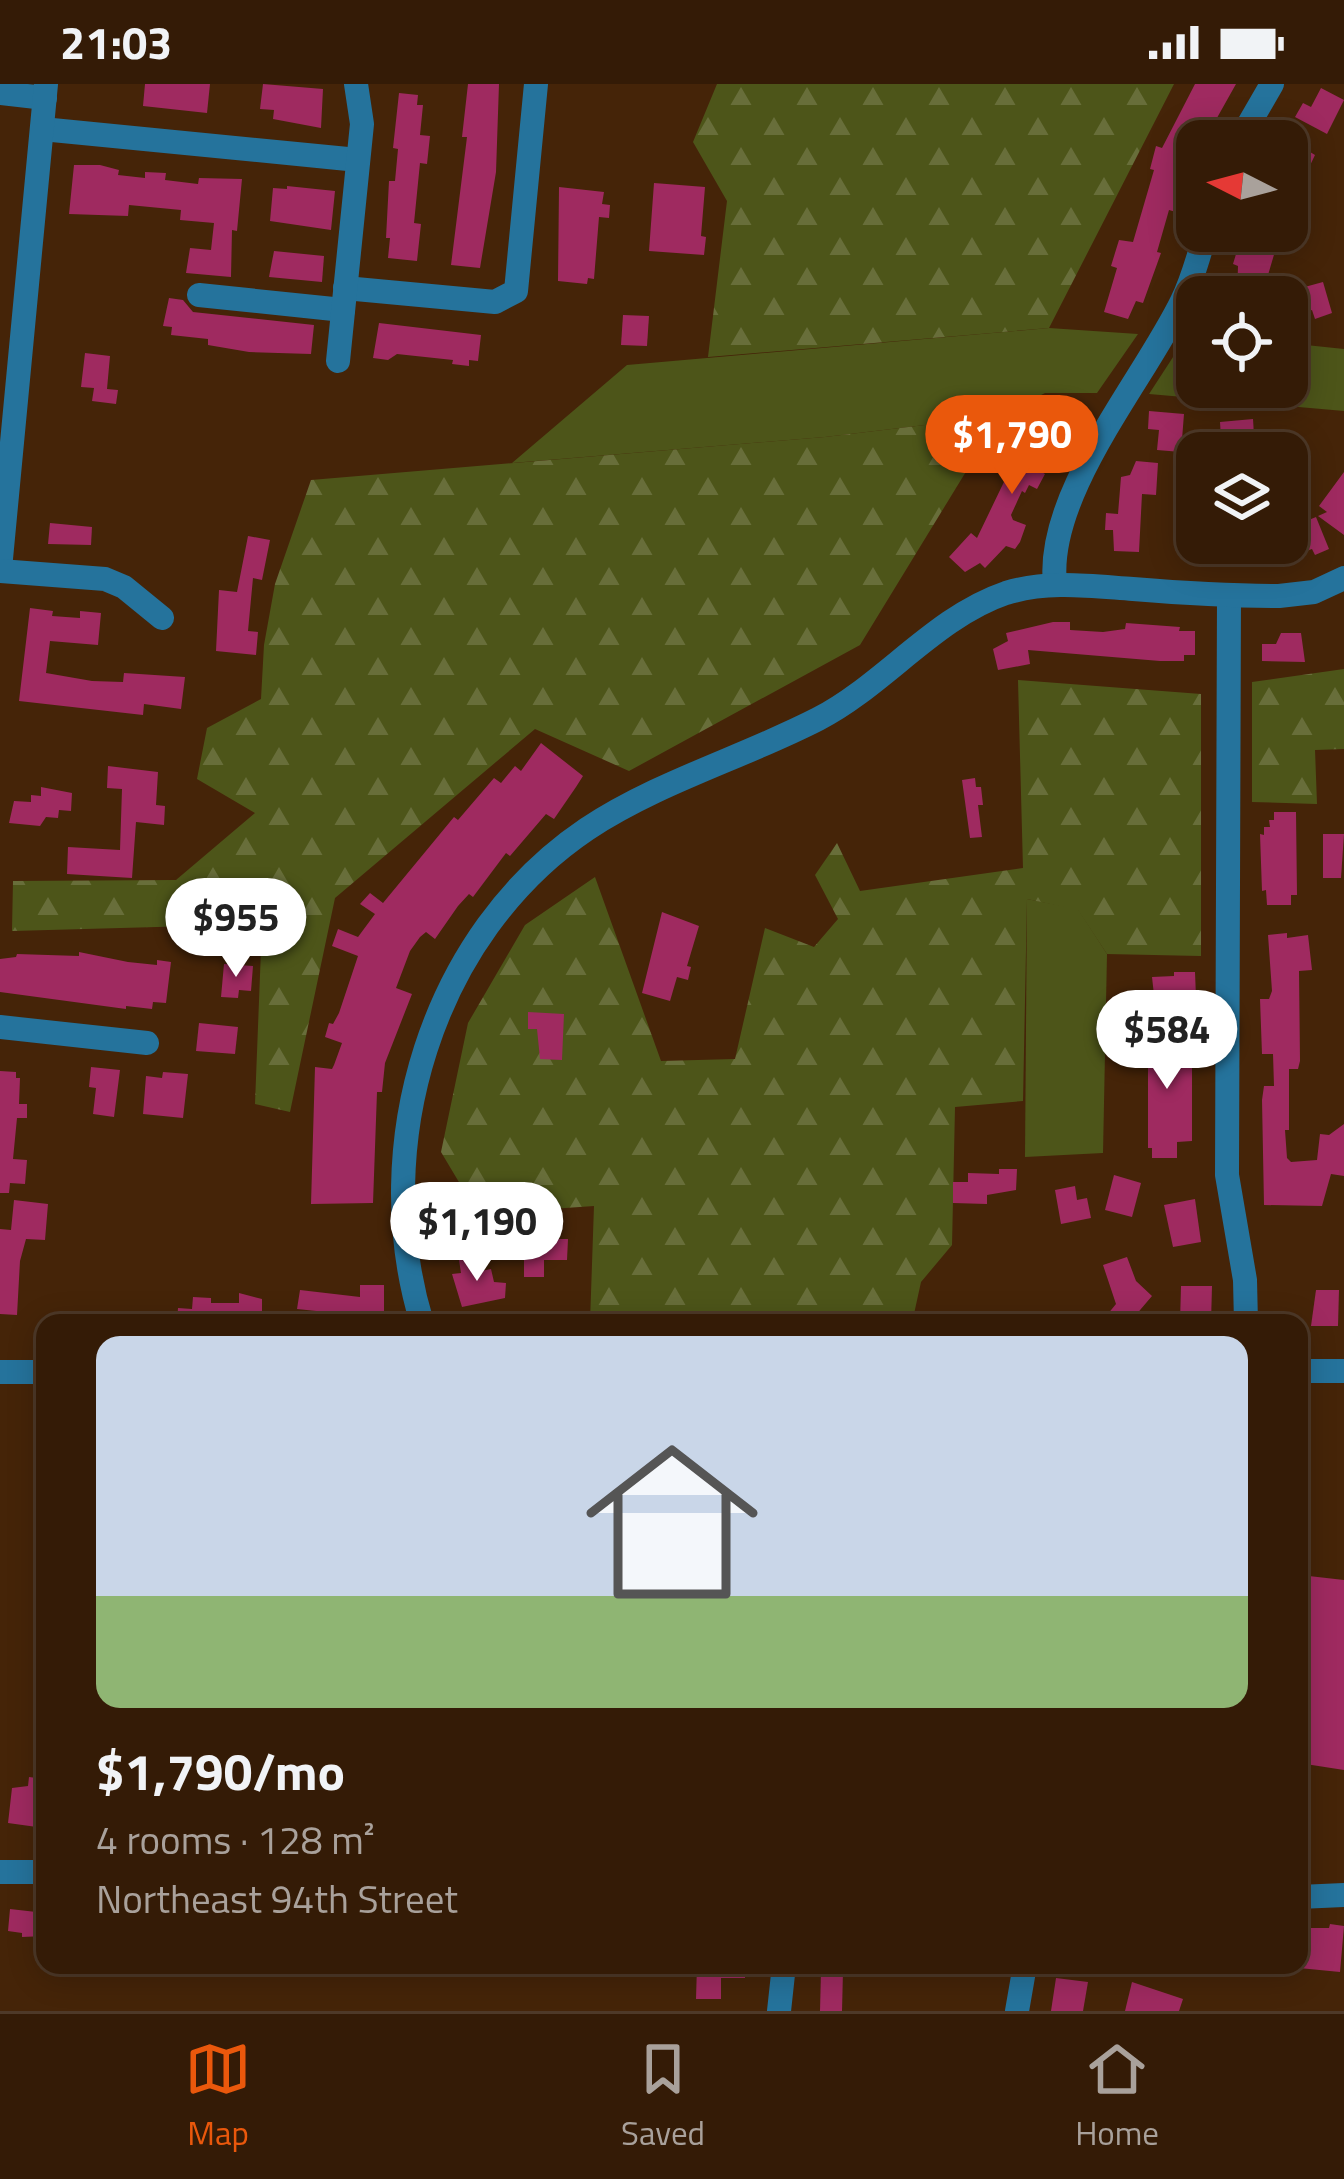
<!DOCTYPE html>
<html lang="en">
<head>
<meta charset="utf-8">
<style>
  :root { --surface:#341b06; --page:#3f2814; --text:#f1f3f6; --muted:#a9a19b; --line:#4e3928; --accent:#ea580c }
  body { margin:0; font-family:"Titillium Web",sans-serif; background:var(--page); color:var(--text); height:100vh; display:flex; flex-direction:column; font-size:45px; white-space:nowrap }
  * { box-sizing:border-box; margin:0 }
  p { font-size:39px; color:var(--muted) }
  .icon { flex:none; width:66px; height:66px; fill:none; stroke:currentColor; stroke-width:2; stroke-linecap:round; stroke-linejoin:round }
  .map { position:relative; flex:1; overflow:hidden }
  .details { position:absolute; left:36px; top:1230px; width:1272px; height:660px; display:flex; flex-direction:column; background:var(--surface); border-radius:24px; box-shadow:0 6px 30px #0003,0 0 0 3px var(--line) }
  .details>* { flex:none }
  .needle { width:78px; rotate:276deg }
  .fabs { position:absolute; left:1176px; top:36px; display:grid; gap:24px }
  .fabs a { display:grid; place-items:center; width:132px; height:132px; border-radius:24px; background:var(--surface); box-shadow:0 6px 30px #0003,0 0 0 3px var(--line); font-size:60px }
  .price { position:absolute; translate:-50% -102px; padding:0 27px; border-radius:42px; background:#fff; color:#222; font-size:39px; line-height:78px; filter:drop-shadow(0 3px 6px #0008) }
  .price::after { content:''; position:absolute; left:50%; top:72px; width:36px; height:27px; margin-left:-18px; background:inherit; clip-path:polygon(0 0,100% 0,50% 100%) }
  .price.current { background:var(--accent); color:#fff }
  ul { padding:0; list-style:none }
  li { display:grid; align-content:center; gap:24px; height:636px; padding:0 60px }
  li+li { border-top:3px solid var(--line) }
  li span { display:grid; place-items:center; height:372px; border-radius:24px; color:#555 }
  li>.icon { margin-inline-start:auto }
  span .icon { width:216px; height:216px; fill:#fffc; stroke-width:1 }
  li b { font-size:51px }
  .status { display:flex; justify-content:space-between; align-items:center; height:84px; padding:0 60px; background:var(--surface); direction:ltr }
  .status svg { height:33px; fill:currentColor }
  .dock { display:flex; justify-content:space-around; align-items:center; height:168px; border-top:3px solid var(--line); background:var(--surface); font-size:33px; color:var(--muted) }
  .dock a { display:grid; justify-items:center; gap:6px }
  .dock .current { color:var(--accent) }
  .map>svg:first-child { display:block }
</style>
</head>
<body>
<div class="status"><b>21:03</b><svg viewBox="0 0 49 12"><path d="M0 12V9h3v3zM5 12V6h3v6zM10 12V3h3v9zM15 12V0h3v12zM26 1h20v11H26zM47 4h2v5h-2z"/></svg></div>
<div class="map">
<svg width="1344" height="1927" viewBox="0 0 1344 1927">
  <defs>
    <pattern id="forest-firs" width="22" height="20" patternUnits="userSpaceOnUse" patternTransform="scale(3)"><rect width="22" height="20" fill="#4d5519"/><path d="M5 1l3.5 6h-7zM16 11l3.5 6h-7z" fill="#686e3a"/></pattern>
  </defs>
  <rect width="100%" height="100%" fill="#452408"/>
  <!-- green -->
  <g fill="#4d5519">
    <path d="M1049 244 1138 250 1097 309H1045L1000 332 825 353 512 379 627 281Z"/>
    <path d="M1188 250H1197V303H1287V259L1344 265V327L1149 310Z"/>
    <path d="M1027 815 1078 825 1107 870 1103 1069 1025 1073Z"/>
  </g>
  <!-- forest -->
  <g fill="url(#forest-firs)">
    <path d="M717 0H1174L1049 244 708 273 727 117 693 58Z"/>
    <path d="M1000 332 860 561 629 687 535 645 335 814 290 1028 255 1020 262 840 12 847 13 797 176 796 255 729 197 695 207 644 261 615 264 561 275 500 311 396 825 353Z"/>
    <path d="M1344 585V665L1315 666 1317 720 1252 718V598Z"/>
    <path d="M1018 596 1201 610V872L1107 870 1078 826 1027 815 1023 1017 955 1023 952 1161 921 1198 912 1239H590L594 1122 478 1130 441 1068 468 939 525 841 595 793 661 977 735 975 765 844 814 863 838 835 815 791 837 759 860 807 1023 784Z"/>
  </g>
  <!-- building -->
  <g fill="#9f2a60">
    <path d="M145 0H210L207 29 143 22Z"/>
    <path d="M263 0 323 5 321 44 273 35 274 26 260 25Z"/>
    <path d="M468 0H499L496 88 480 184 451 181 467 53H462Z"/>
    <path d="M1195 0H1236L1213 41 1206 36 1184 71 1190 72 1180 113 1176 128 1169 126 1157 168 1161 169 1143 219 1136 217 1128 235 1104 228 1117 184 1111 182 1119 156 1133 158 1154 86 1150 85 1156 62 1162 64Z"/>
    <path d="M1321 4 1344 16 1327 50 1295 33 1303 19 1311 23Z"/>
    <path d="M399 9 418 11 417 21H423L420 51 430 52 427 80 420 79 414 139 421 140 417 177 388 174 390 154H386L389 97H395L398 65 393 64Z"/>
    <path d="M1287 54 1315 71 1304 94 1300 92 1289 123Z"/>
    <path d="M74 81H100L119 86 118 91 145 94V88L166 89 165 96 198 100 199 94 242 95 237 147 232 146 231 193 186 189 190 164 211 166 214 139 180 136 181 126 129 121 128 132 69 130Z"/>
    <path d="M654 99 705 103 701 152 706 153 704 171 649 167Z"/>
    <path d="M287 102 335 107 331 146 270 137 273 104 287 105Z"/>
    <path d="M559 103 604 108 602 120 610 121 609 134 599 133 594 195 588 194 587 200 558 197Z"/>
    <path d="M1243 147H1281L1268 191 1263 190 1261 213H1237L1238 182 1233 180Z"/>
    <path d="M274 167 324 172 322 198 269 193Z"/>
    <path d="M1323 198 1332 229 1315 235 1312 226 1297 231 1290 207Z"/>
    <path d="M169 214 183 216 193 228 314 241 311 270 249 268 208 261V255L171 251 172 243 163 242Z"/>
    <path d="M623 231 649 232 647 262 621 261Z"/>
    <path d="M379 239 481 251 478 277 469 276V282L452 280 453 276 397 270 388 276 373 274Z"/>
    <path d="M85 269 110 272 107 305 118 306 116 320 92 317 94 304 81 303Z"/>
    <path d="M1149 327 1184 330 1181 368 1157 366 1159 346 1148 345Z"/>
    <path d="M1037 328 1070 339 1058 361 1054 359 1040 387 1045 390 1037 405 1029 401 1025 409 1022 407 1011 431 1013 436 1026 441 1020 458 1015 465 1006 462 985 484 980 479 965 488 949 473 971 449 977 454 1015 375 1019 377 1032 351 1027 349Z"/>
    <path d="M1253 335 1255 369H1222L1220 338Z"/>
    <path d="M1136 377 1158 379 1156 411 1142 410 1139 468 1114 467 1113 446H1105L1106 429 1118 430 1121 393 1130 391Z"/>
    <path d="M1344 388V451L1318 432 1327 428 1319 422Z"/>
    <path d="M1316 433 1329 465 1315 471 1312 465 1306 467 1303 458V466L1292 471 1287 445Z"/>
    <path d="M50 439 92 443 91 461 48 460Z"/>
    <path d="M1184 444 1197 445V459H1251L1250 479 1191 474V469H1182Z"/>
    <path d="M248 452 270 456 262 496 253 494 248 547 258 548 256 571 216 567 219 506 237 508Z"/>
    <path d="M30 524 53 527 52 532 80 534V527L101 529 98 561 50 557 46 589 92 597 123 598 124 589 185 593 181 625 144 620 143 631 19 617Z"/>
    <path d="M1053 538H1070V546L1103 548 1125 545 1126 539 1180 543 1179 547H1195V571H1184V577H1160L1028 566 1030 580 998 586 993 565 1008 557 1006 549Z"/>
    <path d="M1281 549H1301L1305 578 1262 577V560H1276Z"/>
    <path d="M541 659 583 692 576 703 554 735 546 730 510 772 506 769 473 813 469 810 458 822 435 855 426 848 420 853 410 867 396 904 412 910 385 979 382 1008H377L373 1119 311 1120 315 983 332 985 334 981 342 959 325 953 329 939 333 940 339 929 358 872 332 862 338 845 358 853 375 830 360 820 370 809 383 819 454 733 458 736 494 694 501 699 515 682 521 687Z"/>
    <path d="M108 682 158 688 156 721 165 722 164 741 136 738 132 794 67 790 68 763 120 766 122 705 107 704Z"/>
    <path d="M975 694 976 703H981L983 721H978L982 753 970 754 962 696Z"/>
    <path d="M41 703 72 709 71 727 59 726 58 734 46 733 40 742 9 739 14 717 31 718V711L41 712Z"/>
    <path d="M1274 728H1296L1297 811H1291V821H1267L1266 806 1262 807 1260 750 1264 751V743H1270L1269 736H1274Z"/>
    <path d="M1323 750H1344L1341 794H1323Z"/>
    <path d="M662 828 699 842 687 882 691 883 688 896 677 893 670 917 642 909Z"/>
    <path d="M1287 849V854L1308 851 1312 886 1299 887 1300 977 1298 985H1289V1046H1285L1287 1074 1291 1078 1317 1076 1320 1050 1329 1051 1344 1040V1092L1331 1090 1322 1122 1264 1121 1262 1016 1264 1002H1274L1273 970H1262L1260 915H1269L1272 907 1268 851Z"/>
    <path d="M79 868 128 878 157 881V876L171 878 166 919 153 918 152 925 126 922V925L0 908V875L16 873 17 870 79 872Z"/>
    <path d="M224 880 253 882 251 907 239 906 238 914 221 913Z"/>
    <path d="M1174 888H1195L1196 913H1181V929H1156L1152 893 1174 892Z"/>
    <path d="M528 928 564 930 562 976 540 975 537 945H528Z"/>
    <path d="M199 939 238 943 235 970 196 967Z"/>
    <path d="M1137 944H1162V955H1169V961H1192V1057L1177 1058V1074H1152V1064H1148V981L1137 976Z"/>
    <path d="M91 983 120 986 114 1033 93 1030 96 1004 89 1003Z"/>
    <path d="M0 987 16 988V994H20L19 1020H27V1034H17L13 1075 27 1076 25 1100 10 1099 9 1109H0Z"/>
    <path d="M163 988 188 990 183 1034 143 1030 146 992 162 994Z"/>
    <path d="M999 1085H1017L1016 1106 987 1111V1120L953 1119V1098H968V1089L999 1090Z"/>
    <path d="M1114 1091 1141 1099 1132 1133 1105 1126Z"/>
    <path d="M1075 1102 1077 1116 1087 1114 1091 1134 1061 1140 1055 1106Z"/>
    <path d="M1195 1115 1201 1158 1173 1163 1164 1121Z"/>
    <path d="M14 1116 48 1120 45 1156 26 1155 20 1177 17 1231 0 1230V1145L11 1146Z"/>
    <path d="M524 1155H568L567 1176H544V1193H524Z"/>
    <path d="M478 1172 481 1187 491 1185 494 1198 506 1199 505 1214 462 1223 452 1190 461 1189 459 1176Z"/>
    <path d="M1127 1173 1136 1197 1152 1212 1129 1239H1116L1107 1231 1116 1220 1103 1181Z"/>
    <path d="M360 1201H384V1234L297 1225 300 1206 360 1213Z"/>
    <path d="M1181 1202H1212L1211 1239H1180Z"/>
    <path d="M1316 1206H1339L1338 1242H1311Z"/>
    <path d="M239 1209 262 1215V1228H253V1234L246 1236 177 1239 178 1224 192 1225 193 1213 211 1214V1219H239Z"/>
    <path d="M1300 1491 1344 1496V1686L1299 1679Z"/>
    <path d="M29 1693 45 1695 44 1744 8 1739 12 1704 28 1702Z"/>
    <path d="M10 1825 45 1829V1852L22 1853V1849L8 1847Z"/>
    <path d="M1330 1840 1344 1842 1340 1888 1299 1884V1849L1307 1850 1308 1844H1329Z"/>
    <path d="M697 1881H745V1894H721V1915H696Z"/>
    <path d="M821 1887H843L842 1927H820Z"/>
    <path d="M1056 1894 1088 1898 1083 1927H1051Z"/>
    <path d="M1132 1898 1183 1915 1179 1927H1125Z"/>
  </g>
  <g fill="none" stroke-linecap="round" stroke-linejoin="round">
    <!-- minor -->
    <g stroke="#25739c" stroke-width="24">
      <path d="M0 9 45 14"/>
      <path d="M42 45 358 76"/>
      <path d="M1239 57 1272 0"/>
      <path d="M345 204 495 218 516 207 536 0"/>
      <path d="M199 211 343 226"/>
      <path d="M338 277 362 40 356 0"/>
      <path d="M0 485 46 0"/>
      <path d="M0 487 105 495 124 503 162 534"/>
      <path d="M1055 500C1045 410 1144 296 1182 217 1193 195 1199 171 1206 147"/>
      <path d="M1229 512 1227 1091 1245 1196 1246 1239"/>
      <path d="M0 943 147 959"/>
      <path d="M422 1239C368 1062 431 850 587 745 658 698 742 674 818 635 884 601 935 533 1006 509 1048 496 1090 502 1133 505 1182 509 1230 512 1279 512L1314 508 1344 494"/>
      <path d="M1299 1287H1344"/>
      <path d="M0 1288H45"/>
      <path d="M0 1788H45"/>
      <path d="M1299 1813 1344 1811"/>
      <path d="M779 1927 784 1881"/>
      <path d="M1017 1927 1025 1881"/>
    </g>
  </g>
</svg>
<div class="fabs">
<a><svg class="needle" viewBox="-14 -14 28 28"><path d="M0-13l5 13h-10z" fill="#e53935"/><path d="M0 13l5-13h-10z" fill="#a9a19b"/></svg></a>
<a><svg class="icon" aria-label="locate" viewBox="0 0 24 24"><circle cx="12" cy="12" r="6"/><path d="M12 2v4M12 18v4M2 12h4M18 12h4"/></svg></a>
<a><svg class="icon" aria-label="layers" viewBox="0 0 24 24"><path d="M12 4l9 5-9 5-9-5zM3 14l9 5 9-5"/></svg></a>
</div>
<b class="price current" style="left:1012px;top:413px">$1,790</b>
<b class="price" style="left:236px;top:896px">$955</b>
<b class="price" style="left:1167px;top:1008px">$584</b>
<b class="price" style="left:477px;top:1200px">$1,190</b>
<section class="details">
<ul>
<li><span style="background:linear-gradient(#c9d6e8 70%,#8fb573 0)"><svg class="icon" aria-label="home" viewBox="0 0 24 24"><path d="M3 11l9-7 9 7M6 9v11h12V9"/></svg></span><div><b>$1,790/mo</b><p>4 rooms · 128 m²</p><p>Northeast 94th Street</p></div></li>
</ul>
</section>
</div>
<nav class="dock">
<a class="current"><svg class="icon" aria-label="map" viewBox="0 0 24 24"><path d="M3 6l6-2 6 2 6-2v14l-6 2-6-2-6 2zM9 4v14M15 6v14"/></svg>Map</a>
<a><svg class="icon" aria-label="saved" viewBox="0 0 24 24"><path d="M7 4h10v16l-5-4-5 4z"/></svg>Saved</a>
<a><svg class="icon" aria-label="home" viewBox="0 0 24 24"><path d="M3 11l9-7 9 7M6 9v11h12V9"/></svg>Home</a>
</nav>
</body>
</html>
